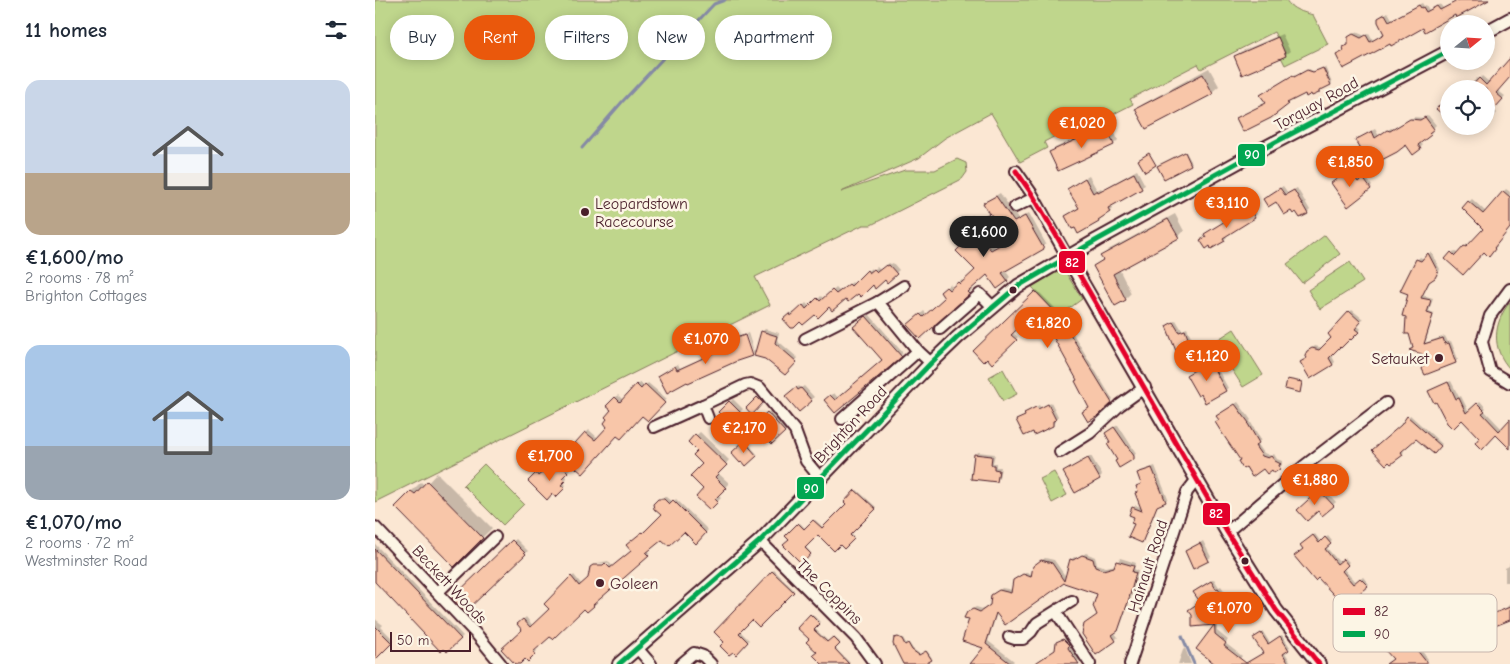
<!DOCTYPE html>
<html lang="en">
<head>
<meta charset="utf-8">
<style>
  :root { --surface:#fff; --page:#f6f6f7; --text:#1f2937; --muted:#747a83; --accent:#ea580c }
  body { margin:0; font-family:"Comic Neue",sans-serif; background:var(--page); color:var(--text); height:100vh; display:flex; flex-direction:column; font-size:19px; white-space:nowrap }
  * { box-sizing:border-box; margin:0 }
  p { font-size:16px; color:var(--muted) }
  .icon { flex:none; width:28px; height:28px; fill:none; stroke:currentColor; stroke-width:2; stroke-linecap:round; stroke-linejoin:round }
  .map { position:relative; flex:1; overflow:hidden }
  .side { display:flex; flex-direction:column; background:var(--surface); width:375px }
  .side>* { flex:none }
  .banner { position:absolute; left:15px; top:15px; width:475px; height:45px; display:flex; gap:10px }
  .needle { width:32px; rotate:72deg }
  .fabs { position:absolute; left:1065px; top:15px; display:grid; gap:10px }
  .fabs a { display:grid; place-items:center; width:55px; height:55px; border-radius:50%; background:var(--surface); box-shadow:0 2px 12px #0003; font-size:25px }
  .scale { position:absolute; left:15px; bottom:12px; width:81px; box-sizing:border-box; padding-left:5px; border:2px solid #4a1f2b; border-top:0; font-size:14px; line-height:18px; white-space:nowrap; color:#4a1f2b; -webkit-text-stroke:4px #fcf5e5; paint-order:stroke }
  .price { position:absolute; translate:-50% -42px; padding:0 11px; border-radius:18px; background:var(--accent); color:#fff; font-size:16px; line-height:32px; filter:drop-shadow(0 1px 2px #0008) }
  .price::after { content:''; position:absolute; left:50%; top:30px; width:15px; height:11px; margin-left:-8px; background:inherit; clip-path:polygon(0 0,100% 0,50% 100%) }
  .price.selected { background:#222; color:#fff }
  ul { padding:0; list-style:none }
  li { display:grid; align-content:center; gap:10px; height:265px; padding:0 25px }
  li span { display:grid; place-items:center; height:155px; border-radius:15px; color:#555 }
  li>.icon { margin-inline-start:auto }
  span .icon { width:90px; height:90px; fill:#fffc; stroke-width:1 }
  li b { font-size:21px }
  h2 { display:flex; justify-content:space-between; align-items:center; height:60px; padding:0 25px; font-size:21px }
  .tag { padding:0 18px; border-radius:22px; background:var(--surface); box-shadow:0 2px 12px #0003; font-size:18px; line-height:45px }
  .tag.selected { background:var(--accent); color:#fff }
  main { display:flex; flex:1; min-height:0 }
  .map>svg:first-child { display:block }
</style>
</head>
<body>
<main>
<section class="side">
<h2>11 homes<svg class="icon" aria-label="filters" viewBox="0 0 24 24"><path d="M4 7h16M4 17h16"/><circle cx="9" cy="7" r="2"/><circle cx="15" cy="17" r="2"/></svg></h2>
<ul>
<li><span style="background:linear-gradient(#c9d6e8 60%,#b9a48a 0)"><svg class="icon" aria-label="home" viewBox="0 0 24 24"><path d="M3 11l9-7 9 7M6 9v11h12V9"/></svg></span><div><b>€1,600/mo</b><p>2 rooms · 78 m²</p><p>Brighton Cottages</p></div></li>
<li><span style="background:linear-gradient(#a9c7e8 65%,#9aa5b1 0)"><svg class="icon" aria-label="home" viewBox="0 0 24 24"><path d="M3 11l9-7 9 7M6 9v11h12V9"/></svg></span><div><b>€1,070/mo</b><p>2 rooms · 72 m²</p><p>Westminster Road</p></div></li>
</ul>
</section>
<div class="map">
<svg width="1135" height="664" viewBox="0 0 1135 664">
  <rect width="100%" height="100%" fill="#fbe7d3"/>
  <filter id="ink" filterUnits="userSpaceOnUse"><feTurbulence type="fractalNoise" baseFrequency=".02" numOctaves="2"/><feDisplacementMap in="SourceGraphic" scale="10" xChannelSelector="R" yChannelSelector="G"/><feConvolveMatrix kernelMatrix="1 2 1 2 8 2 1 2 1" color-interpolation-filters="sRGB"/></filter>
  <g filter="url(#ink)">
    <!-- green -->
    <g fill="#bfd68c" stroke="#847a5c">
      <path d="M0 0H911C917 10 928 12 938 15L953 44 910 65 906 57 911 55 899 32 826 69 823 64 755 99 758 104 727 120 723 114 669 142 672 148 645 162 616 113 570 138 544 158 466 192 530 170H560L582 159 591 163 592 172 587 179 496 225H488L380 277 395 305 0 502Z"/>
      <path d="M950 235 965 254 927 283 912 264Z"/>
      <path d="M975 262 988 282 945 309 933 290Z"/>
      <path d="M688 268 707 299 684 316 657 287Z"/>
      <path d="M1135 302V369C1116 349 1118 323 1135 302Z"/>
      <path d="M859 329 888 375 868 387 839 342Z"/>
      <path d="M628 369 642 394 628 401 614 377Z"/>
      <path d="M109 464 149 504 128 525 88 485Z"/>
      <path d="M679 472 692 495 677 503 665 479Z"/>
    </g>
    <!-- shadow -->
    <g fill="#0003">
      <path d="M1084 0H1110L1049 27 963 55 970 50 969 48 974 44V37L981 32 990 36 994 33 998 40 1010 33 1004 18 1013 12 1017 19 1047 3 1049 6 1051 5 1054 10 1065 4 1068 8Z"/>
      <path d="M907 34 915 51 910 55 861 57 865 52Z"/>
      <path d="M1135 59V76L1122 90 1130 96 1118 109 1122 113 1115 121 1111 118V89H1092L1102 78 1104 80 1107 76 1114 82Z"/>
      <path d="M950 67 957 83 956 84 944 89V92L931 93 913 101V103L895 117 893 103 910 82 920 75 921 77 934 69 940 72Z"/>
      <path d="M834 68 844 86 837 92 771 128 762 110 768 104Z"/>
      <path d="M1053 115 1061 125 1056 130 1057 132 1045 142 1048 145 1045 148 1032 143 985 138 1000 129 1004 136 1016 128 1019 129 1039 117 1049 118Z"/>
      <path d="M735 122 743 140 739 144 683 170 676 152 680 148Z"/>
      <path d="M811 152 817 163 789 177 785 165Z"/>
      <path d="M977 168 986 180 991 177 997 186 995 188 960 180Z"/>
      <path d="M762 170 770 185 736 205 738 208 723 221 691 216 704 207 694 189 697 186 714 176 722 190 726 188 727 190Z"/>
      <path d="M908 186 913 193 922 188 935 210 932 213 917 209 902 200 889 199Z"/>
      <path d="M1131 189 1135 192V227L1120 244 1122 246 1114 255 1109 251 1072 259 1079 251 1083 254 1092 244 1094 246 1110 228 1088 208 1097 199 1111 212Z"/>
      <path d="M625 193 643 219 654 213 671 244 630 270 635 277 632 280 612 273 595 288 597 290 594 293 534 325 549 311 552 315 571 298 566 292 575 284 578 288 587 280 589 282 601 270 586 247V235L581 230 597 215 601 218 614 213 601 225 620 247 633 240 609 203Z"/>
      <path d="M876 205 882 214 850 235 852 237 849 240 832 237 833 232Z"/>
      <path d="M800 214 809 231 803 237 744 269 756 293 750 299 720 266 728 259 727 257 733 250Z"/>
      <path d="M1056 252 1065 269 1063 274 1056 279 1048 295 1058 298 1054 311 1059 313 1050 343 1070 336 1073 342 1076 341 1083 359 1080 362H1051L1048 353 1036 349 1039 347 1042 260 1045 257 1049 259Z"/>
      <path d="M514 263 516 264 518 263 524 270 512 281 510 278 426 320 410 319 418 312 420 314 431 303 435 307 446 296 449 299 461 288 465 292 477 282 479 285 496 268 498 271 502 267 505 270Z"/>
      <path d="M662 290 688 316 693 325 696 323 699 330 697 332 738 400 722 415 715 408 703 380 671 322 652 318 637 332 643 337 617 362 612 356 599 351Z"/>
      <path d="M977 310 988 319 982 325 986 329 956 354 960 362 958 364 935 377 934 357 936 349 940 346 948 348 958 338 954 334Z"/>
      <path d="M494 314 528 353 460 411 451 400 459 393 464 399 509 360 480 327Z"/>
      <path d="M801 320 807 330 812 328 820 345 806 352 792 326Z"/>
      <path d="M390 329 404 333 402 340 423 358 413 371 391 358 387 332Z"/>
      <path d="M373 333 379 352 378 354 371 334Z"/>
      <path d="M368 335 376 355 287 374 303 364 305 368 343 351 357 344 356 341 359 338Z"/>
      <path d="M842 358 845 363 841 366 853 388 850 390 815 373Z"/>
      <path d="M1076 381 1084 397 1086 396 1094 412 1105 401 1111 408 1109 410 1127 429 1135 421V447L1121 433 1106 438 1057 389Z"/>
      <path d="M265 382 269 387 273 383 292 399 273 419 267 414 242 434 203 456 206 446 202 443 214 430 223 438 234 426 238 410 233 406 243 395 248 400Z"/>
      <path d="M424 386 426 388 429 386 439 397 424 410 412 396Z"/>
      <path d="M358 399 368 409 355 422 345 412Z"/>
      <path d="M676 402 683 416 678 425 643 420 651 415 653 411 664 405 666 408Z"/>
      <path d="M863 402 876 420 875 421 886 440 882 443 889 453 896 456 899 454 902 459 907 461V465L904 468 889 467 866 460 845 420V414Z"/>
      <path d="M396 410 412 429 397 442 384 421Z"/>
      <path d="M1035 415 1067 444 1059 453 1041 437 1027 450 1029 452 1017 463 1028 425Z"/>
      <path d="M743 425 761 453 758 458 743 460 734 430Z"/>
      <path d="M325 432 354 460 343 473 354 483 343 495 346 498 335 509 330 489 328 464 323 451 314 442Z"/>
      <path d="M371 441 382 454 372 464 358 453Z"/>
      <path d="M603 452 620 454 618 463H621V467H626L624 478 621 481 601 455Z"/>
      <path d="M716 456 727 475 724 478 692 470Z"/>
      <path d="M187 460 195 469 189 475 192 478 188 482 191 485 181 496 155 481 164 472 167 475 172 469 175 472Z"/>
      <path d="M780 466 793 499 783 504 769 539 766 541 758 508 761 505 767 508 763 486 767 483 763 473 766 471Z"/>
      <path d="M62 473 117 528 79 565 21 507 46 482 50 486Z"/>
      <path d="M948 488 961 502 947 515 943 510H923Z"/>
      <path d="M482 490 501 507 475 533 479 537 469 547 443 533 430 546 436 553 427 562 415 540 412 536 425 523 431 529 440 520 449 528 473 504 471 502Z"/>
      <path d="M287 497H292L298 502 301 499 333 530 321 542 309 530 288 538 273 550 275 553 219 602 221 603 212 611 209 607 160 649 162 651 153 660 150 657 142 664 149 630 143 624 151 617 158 626 176 609 171 604 199 575 207 585 214 578 218 566H234V563H222L233 561 238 567 257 551 252 546 270 530 271 532 288 515 279 504Z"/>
      <path d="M940 534 946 542 953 536 957 541 951 547 965 563 970 558 974 562 968 568 981 583 988 577 994 584 985 592 927 545Z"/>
      <path d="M141 539 153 551 90 610 79 598Z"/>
      <path d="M828 541 836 557 819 567 811 552Z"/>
      <path d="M0 544 88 636 72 650 0 581Z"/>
      <path d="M711 553 720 557 722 564 731 567 741 565 745 558 761 563 759 569 763 571 756 598 745 626 739 632 743 637 740 640 723 615 724 593 689 582 622 612 613 641 639 661 636 664H598L610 647 593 613 596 610 601 607 608 609 616 604 620 593 627 588 638 590 643 578 652 572 658 575 663 563 670 558 679 560 691 577 696 560 699 557 702 558Z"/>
      <path d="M1135 562V582H1130V568L1134 566Z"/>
      <path d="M399 570 419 590 384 625 377 619 365 631 374 640 361 653 341 632Z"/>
      <path d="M839 579 844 587 846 586 852 595 841 604 842 624 819 625 826 602 822 589Z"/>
      <path d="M1135 604V621L1134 619 1117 615 1131 608Z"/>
      <path d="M1008 613 1012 618 1015 616 1030 632 1032 631 1040 640 1039 641 1053 659 1049 663 1050 664H1013L1019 658 999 622Z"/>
      <path d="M437 614 445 622 439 628 454 642 459 637 465 642 460 648 476 664H453L435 639 423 628Z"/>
      <path d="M0 619 8 625 6 627 19 640 3 655 0 653Z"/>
      <path d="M842 624V631L853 640 850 643 867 656 861 664H842L823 649Z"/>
      <path d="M888 632 895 643 907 635 915 647 909 651 917 664H876L889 652 881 637Z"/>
      <path d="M522 637 528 638 532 645 534 643 538 649 546 655 552 651 557 658 548 664H530L521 650Z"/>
      <path d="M691 637 696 642 695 645 705 659 702 662 699 664H662L682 649 683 643Z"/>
      <path d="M810 648 816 664H803L808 650Z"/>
    </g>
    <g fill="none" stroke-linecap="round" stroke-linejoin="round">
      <!-- stream -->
      <g stroke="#858aa5" stroke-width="3">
        <path d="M207 148 247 102 339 4 350 0"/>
        <path d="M807 636 819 664"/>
      </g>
    </g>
    <!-- building -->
    <g fill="#f8c6a9" stroke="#4a1f2b" fill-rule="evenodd">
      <path d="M1084 0H1114L1081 18 1080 15 1050 32 1048 28 1016 46 1015 44 968 69 961 55 969 51 968 47 973 45V37L978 34 986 38 991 35 995 42 1009 34 1003 22V18L1010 14 1014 21 1044 5 1046 8 1048 7 1051 12 1062 6 1065 10Z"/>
      <path d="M903 37 911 56 867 75 859 56Z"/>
      <path d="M1135 58V77L1121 93 1128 99 1111 118V89H1094L1104 78 1111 85Z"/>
      <path d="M948 68 956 85 944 91V93L937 96 936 94 931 97 930 94 912 103 914 104 896 118 868 132 861 118 891 103 885 95 918 75 919 77 932 70 938 72Z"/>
      <path d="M828 74 838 94 771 129 760 109Z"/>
      <path d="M1074 95V120L1061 109Z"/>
      <path d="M1050 117 1059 129 1054 133 1056 135 1043 145 1046 149 1038 155 1031 145 1022 152 995 166 980 140 997 131 1000 138 1012 130 1015 131 1035 119 1045 120Z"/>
      <path d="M731 126 739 145 683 171 674 152Z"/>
      <path d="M810 152 816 165 789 179 782 166Z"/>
      <path d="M774 153 781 165 770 172 763 160Z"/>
      <path d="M974 170 983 182 988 178 996 189 973 207 956 183Z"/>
      <path d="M759 173 767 189 733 208 735 212 723 220 724 222 703 234 700 228 697 229 690 216 704 208 692 189 710 178 718 193 722 190 723 192Z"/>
      <path d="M905 188 910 195 919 190 933 214 925 218 921 212 918 214 916 211 909 215 901 202 893 207 888 199Z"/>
      <path d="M1128 191 1135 197V228L1119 248 1120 249 1114 257 1109 252 1088 275 1070 259 1076 252 1080 256 1089 246 1091 247 1108 229 1087 208 1093 201 1108 214Z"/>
      <path d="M621 196 639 222 650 216 669 249 627 273 633 281 622 289 612 275 593 292 595 294 545 339 532 325 545 314 548 317 569 298 565 292 571 287 574 290 583 282 585 284 600 270 581 251 585 247 582 245 584 243 580 238 584 235 580 230 593 217 597 221 614 214 608 203ZM615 213 632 241 616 250 598 230Z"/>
      <path d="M873 207 880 218 848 238 850 241 836 249 835 246 831 249 825 240 831 237 829 234Z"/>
      <path d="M793 219 804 238 738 274 751 300 740 306 718 266 728 260 725 256Z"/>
      <path d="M1053 253 1063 272 1060 278 1054 282 1046 298 1056 300 1052 313 1058 315 1049 344 1068 338 1070 344 1074 343 1081 363 1050 375 1047 369 1050 362 1047 354 1034 350 1038 348 1034 334H1030L1031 317 1027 316 1033 294 1025 291 1041 259 1046 261Z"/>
      <path d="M511 265 512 266 514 265 522 274 512 283 510 280 500 289 498 285 486 297 483 294 473 302 471 299 457 311 454 307 443 318 440 315 428 325 425 322 419 328H416L408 319 415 313 416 316 428 305 431 309 442 298 445 301 457 290 461 294 474 284 476 286 492 270 494 273 499 269 502 272Z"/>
      <path d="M660 291 686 318 691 326 693 324 698 333 695 334 737 403 723 416 713 422 707 412 714 408 700 381 702 380 671 324 662 331 652 320 636 335 642 340 617 364 612 358 608 362 598 351Z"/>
      <path d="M974 311 986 322 980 329 984 332 976 340 975 339 966 348 965 347 954 358 958 365 935 379 925 362 932 358 930 355 932 351 937 348 944 350 956 338 953 334Z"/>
      <path d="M491 316 527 357 460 413 449 400 455 395 460 400 507 360 478 327Z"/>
      <path d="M798 322 804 332 810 330 817 349 805 354 803 350 801 351 791 326Z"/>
      <path d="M386 331 402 336 400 343 422 362 410 375 390 359 379 356Z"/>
      <path d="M370 335 377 356 362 361 313 383 312 382 292 393 283 376 300 366 302 370 339 353 356 345 355 340Z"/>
      <path d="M839 359 843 367 839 369 851 391 830 403 826 394 823 396 811 375Z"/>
      <path d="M912 379 927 382 925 393 910 389Z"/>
      <path d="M1073 382 1081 399 1084 398 1091 413 1102 403 1110 411 1107 413 1124 431 1135 419V449L1121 435 1107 450 1100 443 1104 438 1087 420 1078 429 1072 423 1061 402 1059 403 1053 391Z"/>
      <path d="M261 384 266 389 270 384 290 403 273 421 267 416 246 439 242 436 208 474 195 463 201 456 198 453 204 446 200 443 210 432 220 440 232 427 229 423 232 419 230 417 236 410 231 406 240 397 245 402Z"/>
      <path d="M421 387 423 390 426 388 437 401 424 412 410 396Z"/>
      <path d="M382 397 388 403 377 415 371 408Z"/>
      <path d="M354 401 366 413 355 424 343 412Z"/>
      <path d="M673 404 681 420 678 421V426L659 435 658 432 649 436 641 420 650 416 649 413 661 407 663 409Z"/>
      <path d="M860 404 874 423 873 424 884 443 880 446 887 456 893 458 896 456 900 461 906 464 904 465 905 469 899 473 897 470 892 474 888 469 877 477 871 467 868 469 863 461 865 460 845 430 840 422 844 420 841 416Z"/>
      <path d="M392 412 410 432 397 444 381 427 385 424 382 421Z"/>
      <path d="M1032 416 1066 446 1059 454 1041 439 1026 452 1028 455 1016 464 1014 462 1011 465 997 450 1026 425Z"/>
      <path d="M739 427 759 456V459L744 468 740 461 742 460 732 444 735 442 730 433Z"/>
      <path d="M320 434 352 465 340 477 351 488 340 499 343 502 335 510 321 497 328 489 315 476 327 464 318 455 322 451 313 442Z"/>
      <path d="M369 441 382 456 371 466 367 461 365 463 356 453Z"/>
      <path d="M599 454 617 456 616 465H619V469L624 470 622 482 596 479Z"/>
      <path d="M713 458 725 479 700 493 688 472Z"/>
      <path d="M183 462 193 472 187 478 190 481 186 485 190 488 181 497 177 494 172 500 153 481 161 473 163 476 169 471 172 473Z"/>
      <path d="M777 468 791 502 782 506 767 543 753 537 759 524 756 523 759 517 754 515 757 507 767 511 760 493 763 492 761 486 766 484 762 473Z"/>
      <path d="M52 481 108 538 79 567 20 507 36 491 40 494Z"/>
      <path d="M480 490 501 509 475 535 479 539 469 549 465 545 459 551 443 535 430 548 436 554 427 564 408 545 414 540 410 536 423 523 429 529 438 520 447 528 471 504 469 502Z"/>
      <path d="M944 490 959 506 947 516 943 511 932 521 922 510Z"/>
      <path d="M283 499H289L294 504 298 500 331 533 321 544 309 532 294 546 287 540 271 553 274 556 218 605 219 606 212 612 209 609 178 639 175 637 158 652 161 654 153 662 150 659 145 664H140L126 649 147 630 142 624 148 619 155 627 174 609 169 604 196 576 204 586 213 578 215 567 218 565H228L230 563 235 568 256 551 251 545 267 532 268 533 286 515 279 509 278 504Z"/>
      <path d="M938 535 944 543 950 537 956 544 950 549 962 564 968 559 973 565 967 571 978 584 985 578 993 586 969 606 943 578 940 581 919 556 928 549 925 545Z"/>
      <path d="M137 540 151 554 90 612 77 598Z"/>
      <path d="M825 543 834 561 818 569 810 551Z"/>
      <path d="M0 549 86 639 72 652 69 649 66 652 0 582Z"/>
      <path d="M707 555 718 559 720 567 728 570 739 567 741 561 759 566 757 572 761 573 753 602 743 631 737 635 741 641 721 655 707 634 709 624 722 615 718 606 722 594 689 583 630 625 621 613 611 644 636 664H595L608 648 587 641 594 619 589 618 592 612 598 609 605 612 615 605 616 595 624 590 636 593 638 580 648 574 656 577 658 566 666 560 677 563 689 581 695 559 698 560Z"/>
      <path d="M397 571 419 592 384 627 377 620 364 633 373 642 361 655 358 652 354 655 345 646 349 642 339 632Z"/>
      <path d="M836 581 841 589 843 588 851 599 839 607 840 634 851 643 849 646 871 663 888 653 878 638 886 633 893 644 905 636 914 650 908 654 914 664H840L821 649 839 625 817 627V615L813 610 825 602 818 592Z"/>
      <path d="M1135 607V620L1120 626 1115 615Z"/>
      <path d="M435 614 445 624 439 630 452 642 458 637 465 644 460 649 474 664H447L438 655 442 652 431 642 434 639 422 628Z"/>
      <path d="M1005 615 1009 620 1012 617 1027 634 1029 632 1039 643 1037 644 1053 664H1011L1018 659 1001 640 997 644 989 635 1001 625 997 622Z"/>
      <path d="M0 626 17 643 0 660Z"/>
      <path d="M523 637 527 639 530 645 533 643 537 650 544 655 551 651 557 660 550 664H528L518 644 519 638Z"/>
      <path d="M688 639 694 645 693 648 704 664H659L680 650 681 642Z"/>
    </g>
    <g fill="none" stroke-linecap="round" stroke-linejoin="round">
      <!-- minor casing -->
      <g stroke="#4a1f2b" stroke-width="14">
        <g id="minor">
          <path d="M641 171 657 194 693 258"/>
          <path d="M640 207 659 198"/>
          <path d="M1135 289 1115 316 1107 342 1115 371 1135 383"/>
          <path d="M503 302 543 351 556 363"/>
          <path d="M565 329 605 294 618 307"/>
          <path d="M430 339 503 302 529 286"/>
          <path d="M328 405 333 418"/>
          <path d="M467 419 543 351"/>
          <path d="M279 427 328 405 370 385 375 384 385 388 420 431 431 461 446 479"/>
          <path d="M685 452 715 433 745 405 770 387"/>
          <path d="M0 527 103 636 126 664"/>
          <path d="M852 532 929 466 1011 403"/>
          <path d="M385 541 481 638 500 664"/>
          <path d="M63 592 120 537"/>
          <path d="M681 612 715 664"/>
          <path d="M634 637 640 639H648L656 632 662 623 697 601"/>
          <path d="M263 649 276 664"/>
          <path d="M306 664 319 653 328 656 336 664"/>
          <path d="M755 664 812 492 822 479"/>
        </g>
      </g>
      <!-- tertiary casing -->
      <g stroke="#4a1f2b" stroke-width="16">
        <g id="tertiary">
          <path d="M1111 32 1135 19"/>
          <path d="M693 258 852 532 901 610 944 664"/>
          <path d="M244 664 385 541 556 363 583 337 643 286 722 240 876 155 1074 51"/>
        </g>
      </g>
      <!-- minor -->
      <use href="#minor" stroke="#fcf5e5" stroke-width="10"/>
      <!-- tertiary -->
      <use href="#tertiary" stroke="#fcf5e5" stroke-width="12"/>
      <!-- bus-1 casing -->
      <g stroke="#fcf5e5" stroke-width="9">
        <path id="bus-1" d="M641 171 657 194 708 281 852 532 901 610 944 664"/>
      </g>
      <!-- bus-2 casing -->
      <g stroke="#fcf5e5" stroke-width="9">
        <path id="bus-2" d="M244 664 385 541 556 363 583 337 643 286 722 240 876 155 1074 51"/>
      </g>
      <!-- bus-1 -->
      <use href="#bus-1" stroke="#e4002b" stroke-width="5"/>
      <!-- bus-2 -->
      <use href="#bus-2" stroke="#00a651" stroke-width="5"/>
    </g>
  </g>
  <!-- markers -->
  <g fill="#4a1f2b" stroke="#fcf5e5" stroke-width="2">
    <circle cx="210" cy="212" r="5"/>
    <circle cx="638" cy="290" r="4.5"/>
    <circle cx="1064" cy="358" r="5"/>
    <circle cx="870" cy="561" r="4.5"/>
    <circle cx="225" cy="583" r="5"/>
  </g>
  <g text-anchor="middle" stroke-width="5" stroke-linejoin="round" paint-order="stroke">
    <!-- street labels -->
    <g font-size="16" fill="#4a1f2b" stroke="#fcf5e5">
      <text transform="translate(941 103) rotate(-29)" y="6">Torquay Road</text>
      <text transform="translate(475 424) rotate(-47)" y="6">Brighton Road</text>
      <text transform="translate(772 566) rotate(-72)" y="6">Hainault Road</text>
      <text transform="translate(75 584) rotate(47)" y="6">Beckett Woods</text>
      <text transform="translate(455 591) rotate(45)" y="6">The Coppins</text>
    </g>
    <!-- poi labels -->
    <g font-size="16" fill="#4a1f2b" stroke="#fcf5e5" text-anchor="start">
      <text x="220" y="209">Leopardstown<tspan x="220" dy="18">Racecourse</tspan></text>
      <text x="1054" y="364" text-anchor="end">Setauket</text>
      <text x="235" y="589">Goleen</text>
    </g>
  </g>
  <!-- legend -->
  <rect x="958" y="594" width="164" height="58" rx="8" fill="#fcf5e5" stroke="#c7b5ad" stroke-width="1"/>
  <rect x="968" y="608" width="22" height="7" fill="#e4002b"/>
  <rect x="968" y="631" width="22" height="6" fill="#00a651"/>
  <g font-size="14" fill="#4a1f2b">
    <text x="999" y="616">82</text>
    <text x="999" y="639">90</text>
  </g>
  <g stroke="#fcf5e5" stroke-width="2">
    <rect x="862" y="143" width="29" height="24" rx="5" fill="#00a651"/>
    <rect x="683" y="250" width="28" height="24" rx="5" fill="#e4002b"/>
    <rect x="421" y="476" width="29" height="24" rx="5" fill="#00a651"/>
    <rect x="827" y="502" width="29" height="24" rx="5" fill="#e4002b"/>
  </g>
  <g font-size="14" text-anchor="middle" font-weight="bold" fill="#fff">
    <text x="877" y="159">90</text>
    <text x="697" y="267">82</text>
    <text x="436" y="493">90</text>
    <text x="841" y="518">82</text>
  </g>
</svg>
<div class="fabs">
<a><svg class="needle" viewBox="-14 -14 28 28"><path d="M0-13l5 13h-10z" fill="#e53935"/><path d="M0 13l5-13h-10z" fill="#747a83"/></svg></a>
<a><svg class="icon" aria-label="locate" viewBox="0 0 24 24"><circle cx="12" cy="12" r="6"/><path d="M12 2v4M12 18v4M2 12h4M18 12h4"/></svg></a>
</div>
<div class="scale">50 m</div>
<b class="price" style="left:707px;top:149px">€1,020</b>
<b class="price" style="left:975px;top:188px">€1,850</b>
<b class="price" style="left:852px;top:229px">€3,110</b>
<b class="price selected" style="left:609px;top:258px">€1,600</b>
<b class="price" style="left:673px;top:349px">€1,820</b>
<b class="price" style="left:331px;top:365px">€1,070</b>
<b class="price" style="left:832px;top:382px">€1,120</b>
<b class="price" style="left:369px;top:454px">€2,170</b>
<b class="price" style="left:175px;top:482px">€1,700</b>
<b class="price" style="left:940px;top:506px">€1,880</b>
<b class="price" style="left:854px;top:634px">€1,070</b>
<div class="banner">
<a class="tag">Buy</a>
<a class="tag selected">Rent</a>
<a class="tag">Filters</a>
<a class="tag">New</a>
<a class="tag">Apartment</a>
</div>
</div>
</main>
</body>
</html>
